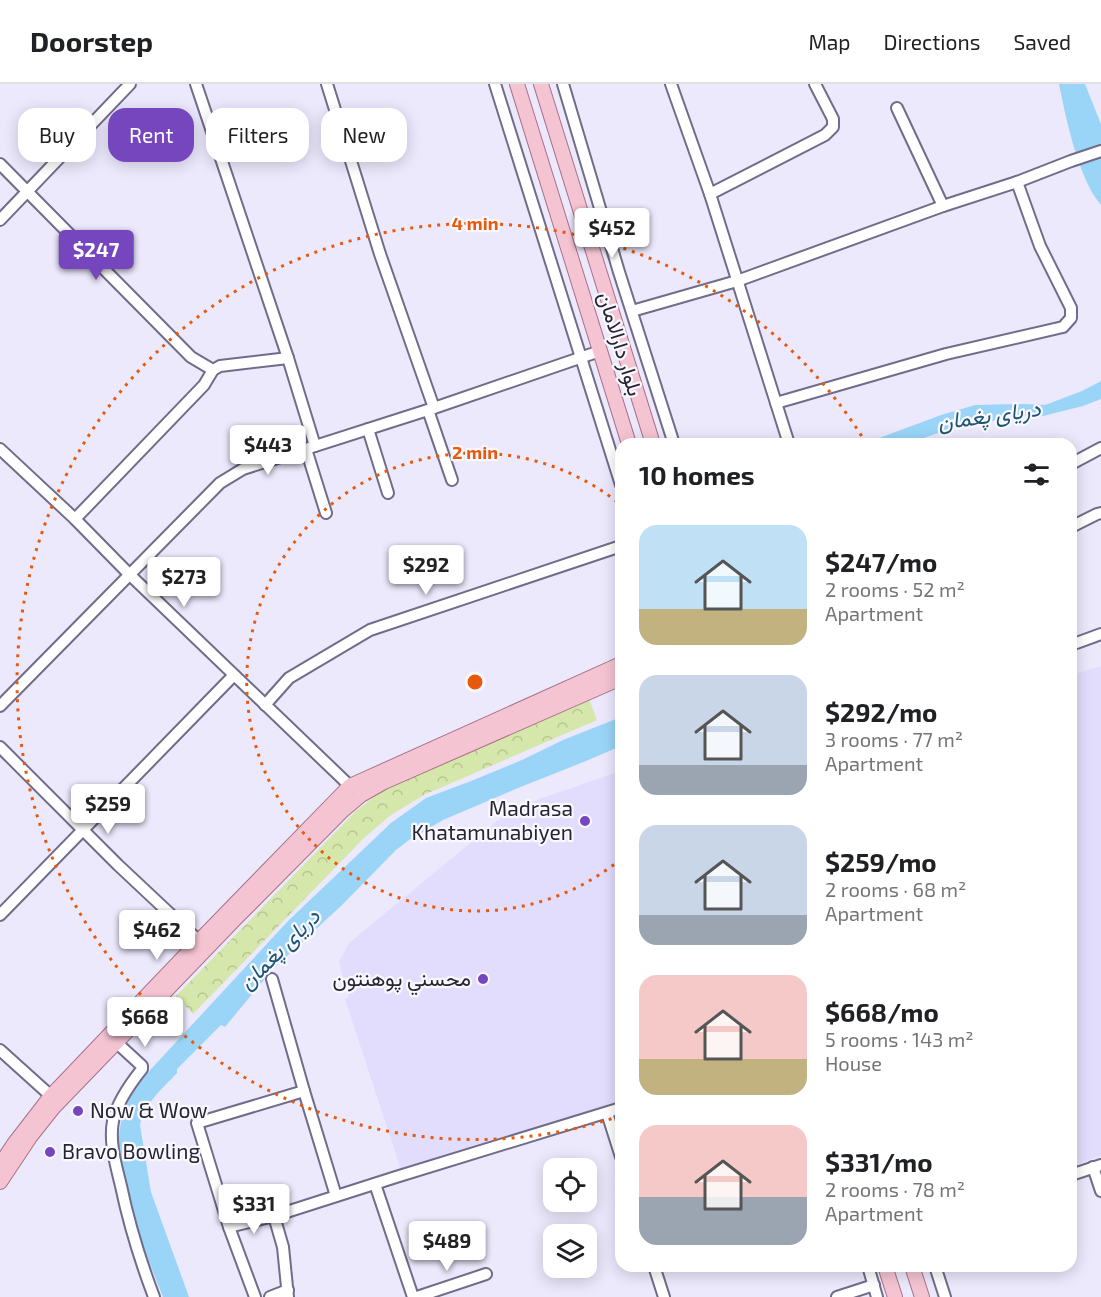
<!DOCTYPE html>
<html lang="en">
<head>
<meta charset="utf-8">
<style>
  :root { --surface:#fff; --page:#f6f6f6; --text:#202124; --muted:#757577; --line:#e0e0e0; --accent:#7546be }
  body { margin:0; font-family:"Exo 2",Vazirmatn,sans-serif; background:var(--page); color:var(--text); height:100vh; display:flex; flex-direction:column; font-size:22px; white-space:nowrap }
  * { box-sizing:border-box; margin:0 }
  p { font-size:20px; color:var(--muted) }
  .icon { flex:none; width:33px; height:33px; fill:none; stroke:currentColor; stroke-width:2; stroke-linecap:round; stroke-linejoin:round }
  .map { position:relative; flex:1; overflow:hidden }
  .drawer { position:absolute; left:615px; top:354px; width:462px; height:834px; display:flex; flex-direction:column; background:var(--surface); border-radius:18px; box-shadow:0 3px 15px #0003 }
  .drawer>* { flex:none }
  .banner { position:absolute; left:18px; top:24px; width:507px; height:54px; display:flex; gap:12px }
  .controls { position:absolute; left:543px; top:1074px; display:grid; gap:12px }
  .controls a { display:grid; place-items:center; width:54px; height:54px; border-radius:12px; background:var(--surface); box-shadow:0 3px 15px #0003; font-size:30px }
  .price { position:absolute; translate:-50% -51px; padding:0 14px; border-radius:6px; background:#fff; color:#222; font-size:20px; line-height:39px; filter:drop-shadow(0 2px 3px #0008) }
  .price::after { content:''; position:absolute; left:50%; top:36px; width:18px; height:14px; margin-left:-9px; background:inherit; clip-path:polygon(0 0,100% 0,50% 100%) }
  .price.on { background:var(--accent); color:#fff }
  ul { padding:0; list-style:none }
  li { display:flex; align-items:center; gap:18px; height:150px; padding:0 24px }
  li span { display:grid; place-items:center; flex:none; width:168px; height:120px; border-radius:18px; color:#555 }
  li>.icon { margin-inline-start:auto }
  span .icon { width:72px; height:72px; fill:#fffc; stroke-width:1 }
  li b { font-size:26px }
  h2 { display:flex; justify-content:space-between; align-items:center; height:72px; padding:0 24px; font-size:26px }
  .tag { padding:0 21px; border-radius:18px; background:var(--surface); box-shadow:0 3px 15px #0003; font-size:21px; line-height:54px }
  .tag.on { background:var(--accent); color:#fff }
  header { display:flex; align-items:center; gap:36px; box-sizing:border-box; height:84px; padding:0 30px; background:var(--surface); border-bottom:2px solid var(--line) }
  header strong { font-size:28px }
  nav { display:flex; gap:33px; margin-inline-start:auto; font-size:21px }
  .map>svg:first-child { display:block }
</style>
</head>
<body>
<header>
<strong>Doorstep</strong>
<nav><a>Map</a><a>Directions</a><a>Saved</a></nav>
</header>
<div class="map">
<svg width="1101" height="1213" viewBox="0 0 1101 1213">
  <defs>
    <pattern id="park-crowns" width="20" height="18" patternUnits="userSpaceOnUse" patternTransform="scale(1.5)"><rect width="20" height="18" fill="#d5e7aa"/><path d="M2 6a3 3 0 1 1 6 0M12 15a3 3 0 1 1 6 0" fill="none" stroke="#b7c693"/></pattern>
  </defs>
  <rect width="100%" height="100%" fill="#ece9fd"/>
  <!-- built -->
  <g fill="#e2ddfd">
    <path d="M1101 582V1072L1071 1082V591Z"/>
    <path d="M621 687V1017L451 1073 401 1086 345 915 349 913 339 878 349 859 497 737 518 724 542 714Z"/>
  </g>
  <!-- park -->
  <path fill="url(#park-crowns)" d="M588 612 597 636 424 711 391 731 364 754 193 930 176 912 356 727 380 708Z"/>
  <!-- water -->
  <g fill="#9ad5f8">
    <path d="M1059 0H1085L1101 40V121C1078 94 1066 34 1059 0Z"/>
    <path d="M1101 297V315L1083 322 1043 332 1029 331 959 342 906 360H870L882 353 941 331 975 321 1024 320 1045 321 1082 307Z"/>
    <path d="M621 633V662L586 677 518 704 443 736 409 756 396 766 342 821 273 885 225 943 221 941 177 985V989C163 1004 144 1020 140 1041L151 1108 189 1213H163L130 1130 121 1087 118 1056 122 1032 127 1018 140 997 289 836 391 739 426 714 471 697 522 676 563 656Z"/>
  </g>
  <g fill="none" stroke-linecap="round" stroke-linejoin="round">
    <!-- minor casing -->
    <g stroke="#716c89" stroke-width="14">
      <g id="minor">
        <path d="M196 0 288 274 315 362"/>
        <path d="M327 0 380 170 434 324"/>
        <path d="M495 0 621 401"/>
        <path d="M563 0 619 188 674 360"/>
        <path d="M671 0 710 110 789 360"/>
        <path d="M897 24 943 122"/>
        <path d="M0 80 191 273 213 286"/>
        <path d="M710 110 825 51 833 43V35L815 0"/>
        <path d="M0 136 130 0"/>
        <path d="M632 227 737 197 943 122 1017 98 1071 77 1101 67"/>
        <path d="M776 319 946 270 1063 243 1071 234V224L1040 162 1017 98"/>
        <path d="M428 326 452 396"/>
        <path d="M368 345 388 409"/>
        <path d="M0 365 75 435 129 490 350 702"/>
        <path d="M306 365 326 429"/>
        <path d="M1071 380 1101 364"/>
        <path d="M75 435 204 301 213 286 220 282 288 274"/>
        <path d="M1071 443 1097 430 1101 429"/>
        <path d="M1071 561 1101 550"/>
        <path d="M265 621 289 594 370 546 621 462"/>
        <path d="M0 622 220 399 243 385 434 324 600 267"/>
        <path d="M0 663 118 781 199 857"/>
        <path d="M0 831 234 591"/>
        <path d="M272 895 304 1007 336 1112"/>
        <path d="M117 959 142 982V985C130 1000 117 1018 113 1037 109 1059 116 1081 121 1102 129 1140 140 1176 154 1213"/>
        <path d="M0 966 51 1012"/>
        <path d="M607 1029 621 1073"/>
        <path d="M1093 1083 1101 1107"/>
        <path d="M1071 1091 1101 1081"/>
        <path d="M375 1100 413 1213"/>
        <path d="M274 1132 283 1163 288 1213"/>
        <path d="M229 1143 274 1132 396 1093 621 1024"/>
        <path d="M654 1182 664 1213"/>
        <path d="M868 1182 877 1213"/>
        <path d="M935 1182 945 1213"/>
        <path d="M255 1213 229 1143 197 1039 304 1007"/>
        <path d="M270 1213 288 1206"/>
        <path d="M417 1213 486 1190"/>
        <path d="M837 1213 874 1201"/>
      </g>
    </g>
    <!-- major casing -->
    <g stroke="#a87286" stroke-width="16">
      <g id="major">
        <path d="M517 0 629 360"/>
        <path d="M541 0 653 360"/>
        <path d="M0 1081 14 1060 51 1012 199 857 350 702 621 580"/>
        <path d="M0 1098 30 1053 53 1024 235 835 341 728 361 711 384 698 621 594"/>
        <path d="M885 1182 895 1213"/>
        <path d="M912 1182 922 1213"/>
      </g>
    </g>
    <!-- minor -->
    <use href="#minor" stroke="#fff" stroke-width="10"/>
    <!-- major -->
    <use href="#major" stroke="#f5c4d3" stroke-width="14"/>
  </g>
  <!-- distance rings -->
  <g fill="none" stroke="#e8590c" stroke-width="3" stroke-dasharray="3 6">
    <path d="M621 775A229 229 0 1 1 621 421"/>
    <path d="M620 1032A458 458 0 1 1 866 359"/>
  </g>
  <!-- markers -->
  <g fill="#7546be" stroke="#f9f8ff" stroke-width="2">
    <circle cx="585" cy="737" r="6"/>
    <circle cx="483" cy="895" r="6"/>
    <circle cx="78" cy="1027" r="6"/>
    <circle cx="50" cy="1068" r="6"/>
  </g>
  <g text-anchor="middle" stroke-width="4.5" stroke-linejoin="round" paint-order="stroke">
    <!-- street labels -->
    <g font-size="21" fill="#262430" stroke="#f9f8ff">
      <text transform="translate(620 260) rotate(73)" y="7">بلوار دارالامان</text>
    </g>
    <!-- poi labels -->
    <g font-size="21" fill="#262430" stroke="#f9f8ff" text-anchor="end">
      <text x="573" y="732">Madrasa<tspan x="573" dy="24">Khatamunabiyen</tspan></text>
      <text x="471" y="902">محسني پوهنتون</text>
      <text x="90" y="1034" text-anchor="start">Now &amp; Wow</text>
      <text x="62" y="1075" text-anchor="start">Bravo Bowling</text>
    </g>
    <!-- water labels -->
    <g font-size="22" font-style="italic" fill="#1c5573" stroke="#f9f8ff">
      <text transform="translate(989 331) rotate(-8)" y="8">دریای پغمان</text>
      <text transform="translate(279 865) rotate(-45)" y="8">دریای پغمان</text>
    </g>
  </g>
  <circle cx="475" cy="598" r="9" fill="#e8590c" stroke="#f9f8ff" stroke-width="3"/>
  <g font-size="18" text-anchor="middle" font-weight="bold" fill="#e8590c" stroke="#f9f8ff" stroke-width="4.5" stroke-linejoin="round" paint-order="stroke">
    <text x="475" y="146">4 min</text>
    <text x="475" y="375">2 min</text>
  </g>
</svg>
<div class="controls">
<a><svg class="icon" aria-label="locate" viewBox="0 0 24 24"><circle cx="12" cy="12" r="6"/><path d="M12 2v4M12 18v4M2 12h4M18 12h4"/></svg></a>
<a><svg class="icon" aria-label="layers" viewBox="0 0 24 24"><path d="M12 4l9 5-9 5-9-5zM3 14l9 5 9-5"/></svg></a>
</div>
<b class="price" style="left:612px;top:175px">$452</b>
<b class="price on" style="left:96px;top:197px">$247</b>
<b class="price" style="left:268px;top:392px">$443</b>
<b class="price" style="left:426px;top:512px">$292</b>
<b class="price" style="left:184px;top:524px">$273</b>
<b class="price" style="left:108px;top:751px">$259</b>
<b class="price" style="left:157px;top:877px">$462</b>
<b class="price" style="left:145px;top:964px">$668</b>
<b class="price" style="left:254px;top:1151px">$331</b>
<b class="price" style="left:447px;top:1188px">$489</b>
<div class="banner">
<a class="tag">Buy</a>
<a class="tag on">Rent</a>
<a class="tag">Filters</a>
<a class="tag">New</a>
</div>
<section class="drawer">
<h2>10 homes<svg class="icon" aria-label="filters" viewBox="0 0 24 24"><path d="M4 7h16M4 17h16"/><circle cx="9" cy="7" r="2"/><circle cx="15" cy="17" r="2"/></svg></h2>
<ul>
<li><span style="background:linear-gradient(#bfe0f5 70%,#c2b280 0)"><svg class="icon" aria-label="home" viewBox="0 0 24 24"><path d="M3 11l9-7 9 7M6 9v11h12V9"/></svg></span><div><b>$247/mo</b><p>2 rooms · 52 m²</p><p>Apartment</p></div></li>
<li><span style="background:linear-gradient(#c9d6e8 75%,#9aa5b1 0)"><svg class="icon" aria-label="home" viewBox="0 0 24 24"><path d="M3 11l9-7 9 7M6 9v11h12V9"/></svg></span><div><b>$292/mo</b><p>3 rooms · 77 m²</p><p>Apartment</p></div></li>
<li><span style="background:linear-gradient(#c9d6e8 75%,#9aa5b1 0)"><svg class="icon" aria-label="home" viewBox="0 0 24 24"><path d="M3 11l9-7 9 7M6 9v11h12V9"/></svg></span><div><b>$259/mo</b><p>2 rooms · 68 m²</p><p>Apartment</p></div></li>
<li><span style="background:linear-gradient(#f6c9c9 70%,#c2b280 0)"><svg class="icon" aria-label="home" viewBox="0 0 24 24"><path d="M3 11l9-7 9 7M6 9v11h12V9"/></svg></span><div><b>$668/mo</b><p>5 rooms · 143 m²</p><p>House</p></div></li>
<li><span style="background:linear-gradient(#f6c9c9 60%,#9aa5b1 0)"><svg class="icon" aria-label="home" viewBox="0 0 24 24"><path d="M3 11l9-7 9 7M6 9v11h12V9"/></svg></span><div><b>$331/mo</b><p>2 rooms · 78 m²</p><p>Apartment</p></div></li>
</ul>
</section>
</div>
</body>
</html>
